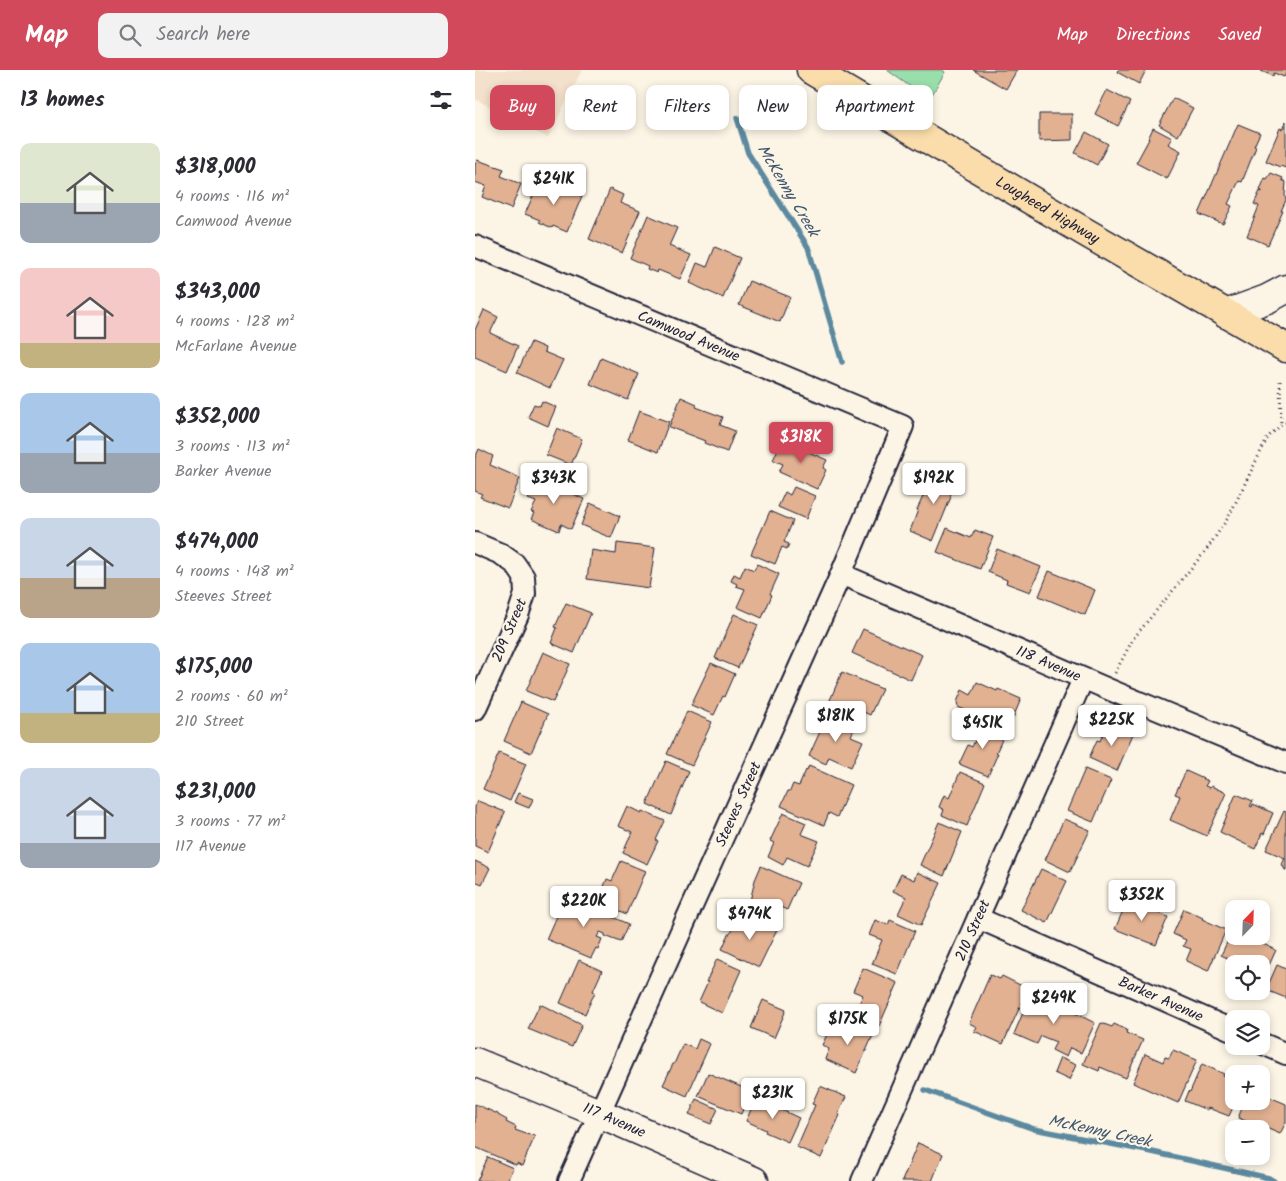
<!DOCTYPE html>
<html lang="en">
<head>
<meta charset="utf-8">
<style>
  :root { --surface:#fff; --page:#f2f2f3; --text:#2b2b33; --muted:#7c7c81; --accent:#d1495b }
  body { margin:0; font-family:Kalam,sans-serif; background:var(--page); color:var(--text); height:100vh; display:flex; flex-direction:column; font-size:19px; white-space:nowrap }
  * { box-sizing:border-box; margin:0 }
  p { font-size:16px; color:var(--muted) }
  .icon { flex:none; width:28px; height:28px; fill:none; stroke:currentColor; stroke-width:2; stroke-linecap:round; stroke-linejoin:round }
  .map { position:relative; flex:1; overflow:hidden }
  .side { display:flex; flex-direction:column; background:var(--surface); width:475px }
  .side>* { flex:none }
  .top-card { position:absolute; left:15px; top:15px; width:475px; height:45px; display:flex; gap:10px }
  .needle { width:32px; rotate:23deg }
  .fabs { position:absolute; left:750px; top:830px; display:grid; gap:10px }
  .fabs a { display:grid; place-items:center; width:45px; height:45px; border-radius:10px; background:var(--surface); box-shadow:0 2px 8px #0003; font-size:25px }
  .price { position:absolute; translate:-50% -42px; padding:0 11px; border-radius:5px; background:#fff; color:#222; font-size:16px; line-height:32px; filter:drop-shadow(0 1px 2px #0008) }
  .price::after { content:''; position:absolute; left:50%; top:30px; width:15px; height:11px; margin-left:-8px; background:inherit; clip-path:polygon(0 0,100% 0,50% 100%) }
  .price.active { background:var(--accent); color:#fff }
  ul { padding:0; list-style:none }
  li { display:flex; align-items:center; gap:15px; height:125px; padding:0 20px }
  li span { display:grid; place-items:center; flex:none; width:140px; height:100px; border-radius:10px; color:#555 }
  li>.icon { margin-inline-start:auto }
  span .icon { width:60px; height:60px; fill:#fffc; stroke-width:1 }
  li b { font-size:21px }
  h2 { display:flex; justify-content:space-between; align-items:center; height:60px; padding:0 20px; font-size:21px }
  .tag { padding:0 18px; border-radius:10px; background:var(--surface); box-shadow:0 2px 8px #0003; font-size:18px; line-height:45px }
  .tag.active { background:var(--accent); color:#fff }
  header { display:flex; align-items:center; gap:30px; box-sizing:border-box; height:70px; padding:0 25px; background:var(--accent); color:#fff }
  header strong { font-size:24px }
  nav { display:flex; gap:28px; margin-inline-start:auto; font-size:18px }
  .search { width:350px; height:45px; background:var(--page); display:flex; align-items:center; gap:12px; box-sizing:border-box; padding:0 18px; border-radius:10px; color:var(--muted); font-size:19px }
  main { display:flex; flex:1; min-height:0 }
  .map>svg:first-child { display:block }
</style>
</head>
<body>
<header>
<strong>Map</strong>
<div class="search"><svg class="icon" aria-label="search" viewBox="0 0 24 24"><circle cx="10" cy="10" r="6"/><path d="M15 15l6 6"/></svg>Search here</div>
<nav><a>Map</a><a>Directions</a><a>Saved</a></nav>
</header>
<main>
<section class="side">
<h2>13 homes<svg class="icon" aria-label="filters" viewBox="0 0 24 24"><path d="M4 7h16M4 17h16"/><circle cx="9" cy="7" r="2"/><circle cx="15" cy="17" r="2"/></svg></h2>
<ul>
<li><span style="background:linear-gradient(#dfe7d0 60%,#9aa5b1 0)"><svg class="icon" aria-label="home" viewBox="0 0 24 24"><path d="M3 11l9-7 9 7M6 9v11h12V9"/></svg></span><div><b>$318,000</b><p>4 rooms · 116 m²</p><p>Camwood Avenue</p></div></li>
<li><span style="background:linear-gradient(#f6c9c9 75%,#c2b280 0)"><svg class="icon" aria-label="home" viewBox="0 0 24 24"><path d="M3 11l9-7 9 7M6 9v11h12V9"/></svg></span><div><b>$343,000</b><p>4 rooms · 128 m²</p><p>McFarlane Avenue</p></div></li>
<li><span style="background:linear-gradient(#a9c7e8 60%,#9aa5b1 0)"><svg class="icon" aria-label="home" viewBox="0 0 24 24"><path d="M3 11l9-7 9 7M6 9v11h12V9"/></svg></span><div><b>$352,000</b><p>3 rooms · 113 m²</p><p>Barker Avenue</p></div></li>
<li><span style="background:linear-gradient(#c9d6e8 60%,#b9a48a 0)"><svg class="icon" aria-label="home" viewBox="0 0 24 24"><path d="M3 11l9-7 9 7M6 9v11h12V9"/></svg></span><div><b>$474,000</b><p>4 rooms · 148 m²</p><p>Steeves Street</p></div></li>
<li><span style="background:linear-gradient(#a9c7e8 70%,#c2b280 0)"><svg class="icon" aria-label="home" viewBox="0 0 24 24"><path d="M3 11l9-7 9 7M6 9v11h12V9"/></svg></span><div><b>$175,000</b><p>2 rooms · 60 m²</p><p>210 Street</p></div></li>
<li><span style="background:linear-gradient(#c9d6e8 75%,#9aa5b1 0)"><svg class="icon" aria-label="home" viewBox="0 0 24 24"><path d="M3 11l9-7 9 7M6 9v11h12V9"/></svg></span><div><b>$231,000</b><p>3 rooms · 77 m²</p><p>117 Avenue</p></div></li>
</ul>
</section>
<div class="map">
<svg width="811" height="1111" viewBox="0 0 811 1111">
  <rect width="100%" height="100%" fill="#fcf5e5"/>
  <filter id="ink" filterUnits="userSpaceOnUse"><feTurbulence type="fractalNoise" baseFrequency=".02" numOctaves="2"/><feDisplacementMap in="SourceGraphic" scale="10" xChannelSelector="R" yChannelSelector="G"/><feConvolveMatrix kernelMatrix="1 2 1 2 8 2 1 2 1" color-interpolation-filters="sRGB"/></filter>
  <g filter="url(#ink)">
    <!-- built -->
    <path fill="#f4e1cc" d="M0 0H107L73 68 0 29Z"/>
    <!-- green -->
    <path fill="#99dfab" stroke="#5e8073" d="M412 0H468L470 2 454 30Z"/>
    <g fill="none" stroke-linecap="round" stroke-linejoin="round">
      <!-- stream -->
      <g stroke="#5b899f" stroke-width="5.5">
        <path d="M262 48 273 83 333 177 367 292"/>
        <path d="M450 1020 559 1059 677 1082 794 1108 799 1111"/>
      </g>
    </g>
    <!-- building -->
    <g fill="#e1b192" stroke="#22223b">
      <path d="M498 0H542L531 19Z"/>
      <path d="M643 0H671L664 14 642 2Z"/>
      <path d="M787 0H811V3L809 7 799 3 798 6 786 1Z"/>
      <path d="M632 20 655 32 643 56 620 44Z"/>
      <path d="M698 28 718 38 703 66 684 55Z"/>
      <path d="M564 44H597V70L564 71Z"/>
      <path d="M811 51V98L805 96V97L791 91 805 58 807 59Z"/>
      <path d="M763 54 785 63 779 76 781 77 767 112 764 111 753 134 757 136 748 154 724 144Z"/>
      <path d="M678 58 697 68 693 74 706 81 692 109 661 93 674 69H673Z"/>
      <path d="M611 62 633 74 622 95 600 83Z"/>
      <path d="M2 90 29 99 26 106 46 114 36 139 7 127 11 116 0 112V95Z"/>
      <path d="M796 103 808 108 807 110 811 112 810 125 811 130 806 141H808L793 175 772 166 784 136 779 134 785 121 787 122V121L785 120 790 108 792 109Z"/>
      <path d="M65 110 80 116 77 125 81 127 86 117 107 126 92 162 78 156 77 158 64 152 65 150 50 144Z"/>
      <path d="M135 119 148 125 145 133 165 141 147 183 114 169Z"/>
      <path d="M173 145 202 158 194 176 216 185 205 209 183 200 182 203 172 199 173 196 155 188Z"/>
      <path d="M240 177 265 188 248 228 214 213 222 193 232 197Z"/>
      <path d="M274 211 315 227 305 252 264 235Z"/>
      <path d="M9 240 23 247 15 263 43 276 32 301 0 287V260Z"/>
      <path d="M56 272 70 278 69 282 88 290 75 318 42 303Z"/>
      <path d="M126 288 164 304 153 330 115 314Z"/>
      <path d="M206 327 222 334 221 337 248 347 245 355 260 361 252 382 229 373 230 371 194 357Z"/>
      <path d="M67 331 81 337 73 356 53 347 59 334 65 336Z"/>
      <path d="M164 341 194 352 183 382 153 370Z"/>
      <path d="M82 358 107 369 96 395 71 385Z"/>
      <path d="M307 370 352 390 348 398 351 400 342 419 304 402 308 394 298 390Z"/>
      <path d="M4 379 18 386 15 395 45 408 33 438 5 427 7 424 0 421V388Z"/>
      <path d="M460 399 482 409 475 426 476 427 458 471 435 461 443 440H442Z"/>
      <path d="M61 409 69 412 70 411 109 429 96 459 86 454 84 461 56 449 59 443 56 442 61 432 53 429Z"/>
      <path d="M319 417 340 426 331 449 303 437 310 422 315 425Z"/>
      <path d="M115 433 145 446 136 468 106 455Z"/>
      <path d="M295 441 318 451 309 472 314 474 312 479 307 477 300 494 276 484Z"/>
      <path d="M472 458 496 468 500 460 518 467 505 499 462 482Z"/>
      <path d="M142 473 180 478 174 518 112 509 116 480 141 484Z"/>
      <path d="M522 479 566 497 555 522 531 513 532 510 513 502Z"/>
      <path d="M282 494 304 504 295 524 297 525 287 548 262 537 270 519 261 516 262 514 256 511 259 504 265 507 270 496 279 500Z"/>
      <path d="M574 501 620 520 610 545 564 526Z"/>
      <path d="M91 533 116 543 99 583 76 573 82 558 80 557Z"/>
      <path d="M259 544 283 555 263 598 240 588Z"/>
      <path d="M388 559 447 585 436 610 377 583Z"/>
      <path d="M68 582 95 594 78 632 51 621Z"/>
      <path d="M236 593 260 604 250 627 248 626 239 645 216 635Z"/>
      <path d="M367 602 407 619 395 645 378 637 374 647 352 637Z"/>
      <path d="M502 612 522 621 523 619 546 629 535 655 512 645 513 644 507 641 504 646 483 637 482 632 487 620 496 625Z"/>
      <path d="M46 632 73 644 56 683 29 671Z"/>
      <path d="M212 641 237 652 217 695 192 684Z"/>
      <path d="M353 644 380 657 376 666 388 671 376 697 354 687 351 694 334 686Z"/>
      <path d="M633 652 658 664 642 701 614 688 622 670 625 671Z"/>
      <path d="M508 653 530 663 521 683H523L513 706 484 694 493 675 497 677Z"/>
      <path d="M24 683 51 694 35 731 8 719Z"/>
      <path d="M191 691 214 701 196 745 172 734Z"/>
      <path d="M334 696 376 715 362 747 354 743 349 755 306 736 313 721H315L318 714 324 716 331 700 332 701Z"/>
      <path d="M610 699 636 710 618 752 592 741Z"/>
      <path d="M711 701 733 711 730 716 735 718 736 716 751 723 732 766 695 750 705 726 700 724Z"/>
      <path d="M485 702 510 713 492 756 467 745 469 740 464 737 469 725 474 728Z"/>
      <path d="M43 723 58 729 54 738 39 732Z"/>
      <path d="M761 724 778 731 775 736 777 737 778 734 798 743 789 764 787 763 780 779 745 762Z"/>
      <path d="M3 731 30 742 13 782 0 776V737Z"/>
      <path d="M152 736 166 743 167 741 190 751 181 770 183 771 172 794 148 783 157 762 143 756Z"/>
      <path d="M809 741 811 742V800H810L807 794 810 788 791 780Z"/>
      <path d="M308 743 331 753 326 764 344 771 332 796 312 787 308 795 293 787 299 773 295 771Z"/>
      <path d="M589 749 615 760 595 802 570 790Z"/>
      <path d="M464 752 487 762 469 806 445 795Z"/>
      <path d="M0 791 15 798 7 814 0 811Z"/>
      <path d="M146 791 170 801 152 844 128 833 130 828 125 826 132 809 137 811Z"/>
      <path d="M286 796 324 813 312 840 301 835 297 845 274 835 280 810Z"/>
      <path d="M566 799 592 811 572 853 546 840Z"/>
      <path d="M442 802 466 813 446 855 423 844 431 827 418 821 426 804 439 810Z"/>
      <path d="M90 826 154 854 146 872 130 866V864L125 862 122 867 127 869 123 879 121 878 116 888 71 869Z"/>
      <path d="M653 829 693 847 681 875 640 859Z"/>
      <path d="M709 839 728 848 727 849 751 860 733 901 711 891 716 879 708 876 711 870 698 864Z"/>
      <path d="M270 845 302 860 284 897 247 879 253 866Z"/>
      <path d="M400 850 413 855 415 850 440 861 422 904 397 894 407 870 394 865Z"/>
      <path d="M758 860 759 861V866H771L801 880 786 913V894H760L761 892 746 885Z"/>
      <path d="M242 889 266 900 247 943 224 932 233 912H231Z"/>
      <path d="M104 890 127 901 118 921 120 922 110 944 85 933Z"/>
      <path d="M802 895 811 899V928L791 920Z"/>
      <path d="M388 898 423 913 404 956 379 945 388 925 378 921Z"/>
      <path d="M515 905 525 909 527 906 553 919 528 974 499 961 502 957 494 953Z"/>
      <path d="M556 924 583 935 584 933 597 938 596 941 620 953 606 983 595 978 591 987 577 980 581 972 566 966 562 974 539 964Z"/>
      <path d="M288 930 311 940 299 968 276 958Z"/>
      <path d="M65 934 107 955 97 977 53 959Z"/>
      <path d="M358 952 380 962 384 954 400 961 381 1003 350 989 354 979 347 975Z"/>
      <path d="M626 953 637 957 639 954 652 960 651 963 668 970 651 1008 625 997 624 1001 608 994Z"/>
      <path d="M224 969 235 974 212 1026 188 1015 198 994H199L208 974 220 979Z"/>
      <path d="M698 980 722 990 703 1033 658 1013 670 984 688 992 690 987 694 988Z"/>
      <path d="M585 988 601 995 594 1010 579 1003Z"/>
      <path d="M727 994 749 1004 748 1006 754 1009 751 1014 759 1017V1031H761L754 1046 733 1038 732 1040 710 1031 714 1021 715 1022Z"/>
      <path d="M233 1003 276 1021 266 1044 223 1026Z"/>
      <path d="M345 1016 371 1027 363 1044 365 1045 346 1088 322 1077 340 1035 337 1034Z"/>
      <path d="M786 1021 791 1023 790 1025 811 1034V1052L805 1064 777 1052 776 1053 763 1048 770 1031H786Z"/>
      <path d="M281 1028 324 1048 313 1072 290 1062 291 1060 271 1051Z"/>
      <path d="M221 1029 243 1039 236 1054 214 1045Z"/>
      <path d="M0 1034 23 1044V1045L32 1050 31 1052 41 1057 40 1060 54 1065V1064L60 1066 47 1096 42 1093 41 1095 0 1077Z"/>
      <path d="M443 1073 468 1084 457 1111H427Z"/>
      <path d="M13 1087 38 1098 32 1111H2Z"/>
    </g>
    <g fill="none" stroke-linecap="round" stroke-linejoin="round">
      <!-- street casing -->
      <g stroke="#22223b" stroke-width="24">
        <g id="street">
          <path id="s1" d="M0 176 428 356 366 504 94 1111"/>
          <path d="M0 473 26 484 40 494 49 507 50 524 43 545 0 640"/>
          <path id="s2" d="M366 504 640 622 811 693"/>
          <path id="s3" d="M503 848 759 961"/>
          <path d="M786 973 811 984"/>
          <path id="s4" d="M387 1111 608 609"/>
        </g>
      </g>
      <!-- secondary casing -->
      <g stroke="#22223b" stroke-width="31">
        <g id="secondary">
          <path d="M751 244 792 229 811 219"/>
          <path id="s5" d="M0 992 124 1043 279 1111"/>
        </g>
      </g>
      <!-- highway casing -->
      <g stroke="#22223b" stroke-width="31">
        <g id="highway">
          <path id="s6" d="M336 0 610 162 811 278"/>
        </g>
      </g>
      <!-- path -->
      <g stroke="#22223b" stroke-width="3" stroke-dasharray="1 4" stroke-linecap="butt">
        <path d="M805 311 806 355"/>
        <path d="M640 603 658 569 732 479 753 448 793 367 806 355 811 353"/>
      </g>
      <!-- street -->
      <use href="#street" stroke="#fcf5e5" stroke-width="20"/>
      <!-- secondary -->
      <use href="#secondary" stroke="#fcf5e5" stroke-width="28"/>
      <!-- highway -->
      <use href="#highway" stroke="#faddab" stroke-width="28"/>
    </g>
  </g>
  <g text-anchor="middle" stroke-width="4.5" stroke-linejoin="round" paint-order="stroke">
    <!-- street labels -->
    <g font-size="15" fill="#22223b" stroke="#fcf5e5">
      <text dy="5" stroke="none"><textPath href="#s6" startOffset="275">Lougheed Highway</textPath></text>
      <text dy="5" stroke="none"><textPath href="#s1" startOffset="232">Camwood Avenue</textPath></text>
      <text transform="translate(34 560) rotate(-67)" y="5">209 Street</text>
      <text dy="5" stroke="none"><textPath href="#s2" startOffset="226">118 Avenue</textPath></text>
      <text transform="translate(263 734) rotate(-66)" y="5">Steeves Street</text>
      <text dy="5" stroke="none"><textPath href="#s4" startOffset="274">210 Street</textPath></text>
      <text dy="5" stroke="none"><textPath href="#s3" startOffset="200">Barker Avenue</textPath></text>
      <text dy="5" stroke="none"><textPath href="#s5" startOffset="151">117 Avenue</textPath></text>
    </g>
    <!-- water labels -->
    <g font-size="16" font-style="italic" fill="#3e556d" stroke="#fcf5e5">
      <text transform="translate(314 120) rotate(59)" y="6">McKenny Creek</text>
      <text transform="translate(625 1060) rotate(12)" y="6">McKenny Creek</text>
    </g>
  </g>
</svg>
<div class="fabs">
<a><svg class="needle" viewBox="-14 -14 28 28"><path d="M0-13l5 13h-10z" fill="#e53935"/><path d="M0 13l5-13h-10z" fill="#7c7c81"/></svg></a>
<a><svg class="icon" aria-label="locate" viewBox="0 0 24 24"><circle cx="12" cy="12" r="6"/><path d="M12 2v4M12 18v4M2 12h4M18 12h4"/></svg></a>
<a><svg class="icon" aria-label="layers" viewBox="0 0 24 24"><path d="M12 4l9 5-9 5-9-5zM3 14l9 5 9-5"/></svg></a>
<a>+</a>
<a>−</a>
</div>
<b class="price" style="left:79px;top:136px">$241K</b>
<b class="price active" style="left:326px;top:394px">$318K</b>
<b class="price" style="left:79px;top:435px">$343K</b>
<b class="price" style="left:459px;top:435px">$192K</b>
<b class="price" style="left:361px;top:673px">$181K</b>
<b class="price" style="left:637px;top:677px">$225K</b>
<b class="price" style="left:508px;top:680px">$451K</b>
<b class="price" style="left:667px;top:852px">$352K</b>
<b class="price" style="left:109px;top:858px">$220K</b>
<b class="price" style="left:275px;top:871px">$474K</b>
<b class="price" style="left:579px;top:955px">$249K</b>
<b class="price" style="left:373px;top:976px">$175K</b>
<b class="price" style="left:298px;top:1050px">$231K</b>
<div class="top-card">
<a class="tag active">Buy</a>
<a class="tag">Rent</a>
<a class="tag">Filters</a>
<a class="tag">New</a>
<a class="tag">Apartment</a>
</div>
</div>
</main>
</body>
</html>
